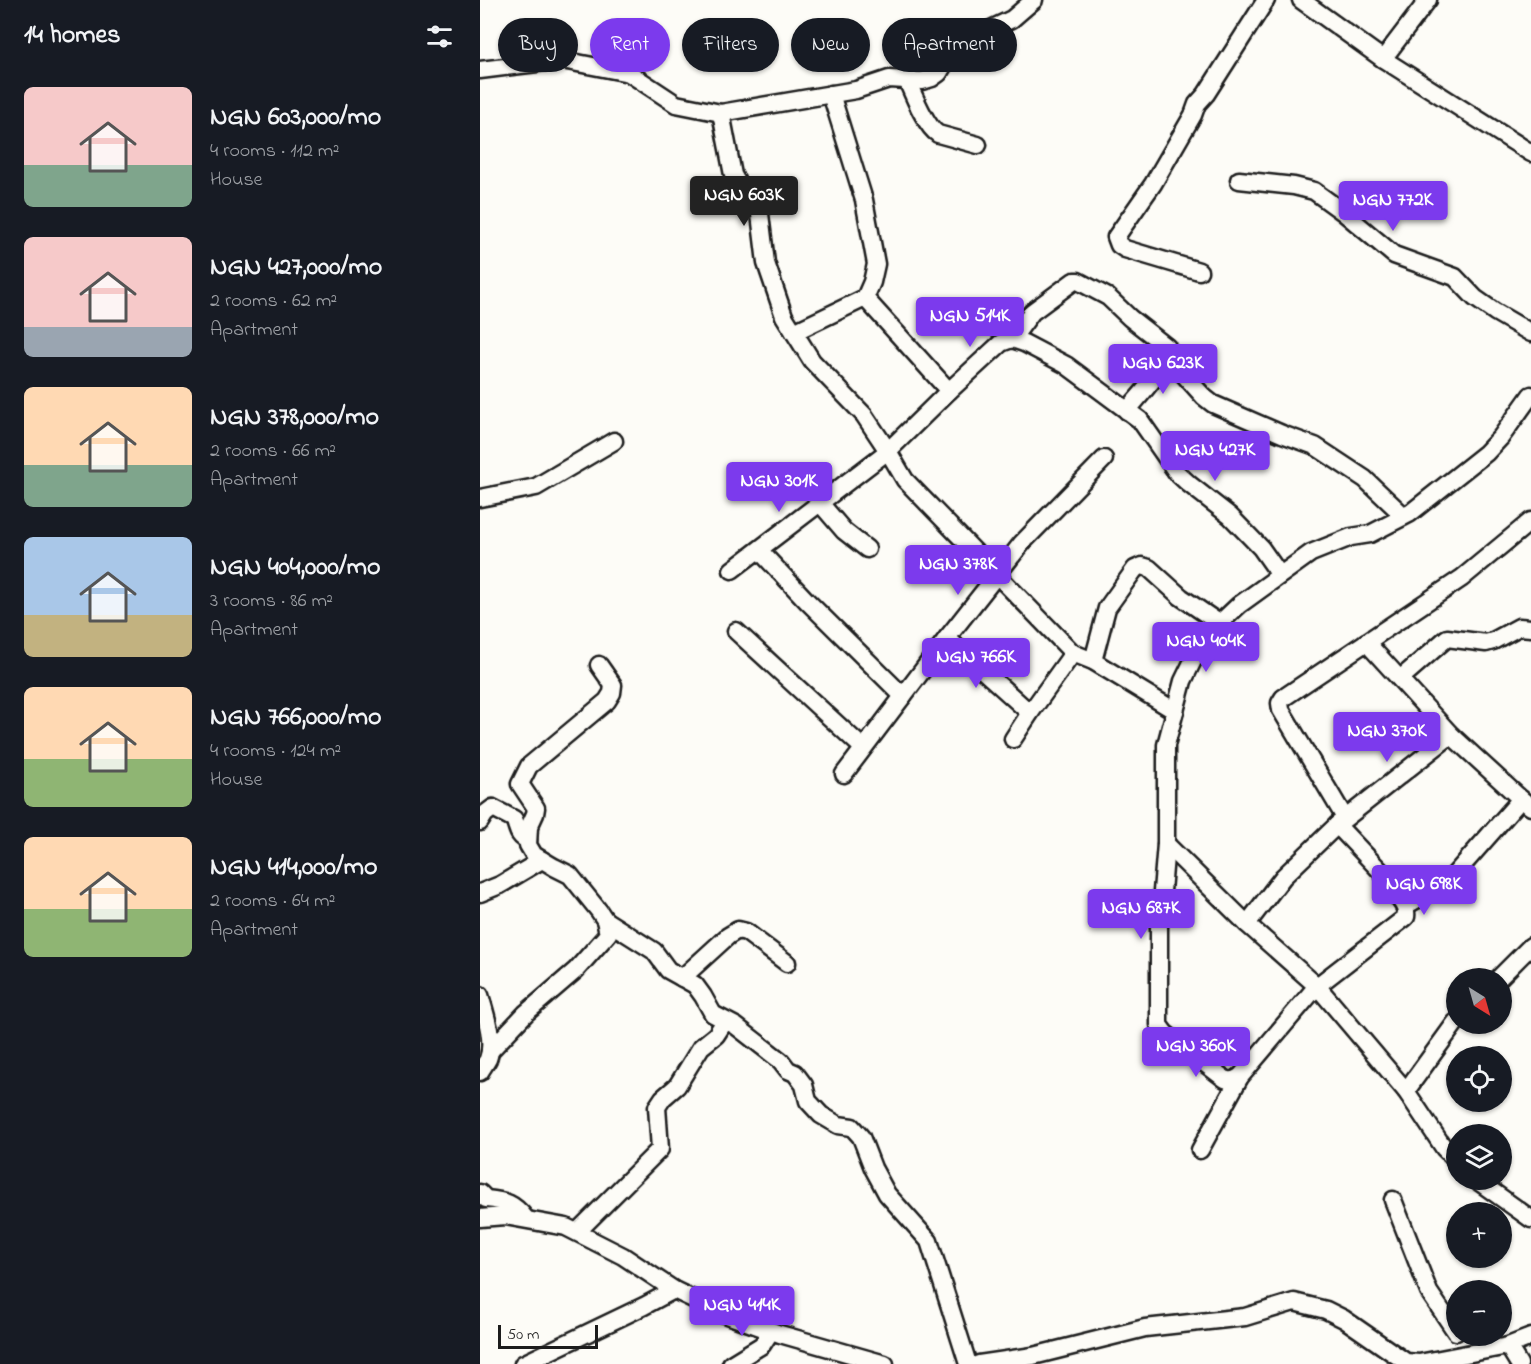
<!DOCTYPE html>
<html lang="en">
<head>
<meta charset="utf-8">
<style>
  :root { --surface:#171b24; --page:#20242c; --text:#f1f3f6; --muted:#9ea1a6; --accent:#7c3aed }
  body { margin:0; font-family:"Indie Flower",sans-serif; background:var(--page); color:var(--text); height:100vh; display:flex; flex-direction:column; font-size:22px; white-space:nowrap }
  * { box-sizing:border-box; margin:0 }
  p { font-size:20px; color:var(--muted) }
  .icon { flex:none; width:33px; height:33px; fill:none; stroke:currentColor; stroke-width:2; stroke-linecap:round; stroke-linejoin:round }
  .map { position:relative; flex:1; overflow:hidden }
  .details { display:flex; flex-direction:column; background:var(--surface); width:480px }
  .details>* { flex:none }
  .guide { position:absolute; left:18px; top:18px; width:570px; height:54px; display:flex; gap:12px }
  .needle { width:39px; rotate:143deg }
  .tools { position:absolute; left:966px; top:968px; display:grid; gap:12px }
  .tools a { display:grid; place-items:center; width:66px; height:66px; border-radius:50%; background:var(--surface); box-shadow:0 2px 4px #0004; font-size:30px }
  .scale { position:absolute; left:18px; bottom:15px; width:100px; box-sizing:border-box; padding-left:6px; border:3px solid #1c1c1c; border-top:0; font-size:16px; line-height:21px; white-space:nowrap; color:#1c1c1c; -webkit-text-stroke:4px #fdfcf7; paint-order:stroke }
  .price { position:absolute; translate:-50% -51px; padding:0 14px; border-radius:6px; background:var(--accent); color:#fff; font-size:20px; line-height:39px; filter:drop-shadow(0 2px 3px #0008) }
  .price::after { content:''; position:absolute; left:50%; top:36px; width:18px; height:14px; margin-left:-9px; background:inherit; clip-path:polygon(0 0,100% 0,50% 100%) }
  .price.selected { background:#222; color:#fff }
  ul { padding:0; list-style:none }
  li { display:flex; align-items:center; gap:18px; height:150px; padding:0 24px }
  li span { display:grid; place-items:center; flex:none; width:168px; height:120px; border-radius:9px; color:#555 }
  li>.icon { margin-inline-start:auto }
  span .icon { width:72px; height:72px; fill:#fffc; stroke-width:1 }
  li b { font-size:26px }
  h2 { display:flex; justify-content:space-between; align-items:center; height:72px; padding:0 24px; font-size:26px }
  .pill { padding:0 21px; border-radius:27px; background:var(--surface); box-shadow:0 2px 4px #0004; font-size:21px; line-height:54px }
  .pill.selected { background:var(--accent); color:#fff }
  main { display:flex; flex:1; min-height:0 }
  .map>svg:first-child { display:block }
</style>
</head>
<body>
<main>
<section class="details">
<h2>14 homes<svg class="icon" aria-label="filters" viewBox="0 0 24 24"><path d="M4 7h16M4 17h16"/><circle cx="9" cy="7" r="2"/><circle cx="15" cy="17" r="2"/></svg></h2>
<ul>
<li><span style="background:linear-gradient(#f6c9c9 65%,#7fa58c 0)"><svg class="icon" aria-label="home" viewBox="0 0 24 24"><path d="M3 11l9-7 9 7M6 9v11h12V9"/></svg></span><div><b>NGN 603,000/mo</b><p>4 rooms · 112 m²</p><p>House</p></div></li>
<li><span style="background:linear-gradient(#f6c9c9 75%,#9aa5b1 0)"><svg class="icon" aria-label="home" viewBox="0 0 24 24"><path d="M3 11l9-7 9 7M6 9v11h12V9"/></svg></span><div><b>NGN 427,000/mo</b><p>2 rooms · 62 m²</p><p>Apartment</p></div></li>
<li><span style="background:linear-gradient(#ffd9b3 65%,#7fa58c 0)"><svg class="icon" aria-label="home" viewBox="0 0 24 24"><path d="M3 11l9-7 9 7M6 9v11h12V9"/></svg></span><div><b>NGN 378,000/mo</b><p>2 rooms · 66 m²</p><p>Apartment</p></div></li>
<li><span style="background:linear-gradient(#a9c7e8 65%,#c2b280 0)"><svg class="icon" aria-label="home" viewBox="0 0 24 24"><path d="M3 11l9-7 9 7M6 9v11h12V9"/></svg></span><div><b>NGN 404,000/mo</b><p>3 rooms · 86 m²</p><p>Apartment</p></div></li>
<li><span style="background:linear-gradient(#ffd9b3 60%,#8fb573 0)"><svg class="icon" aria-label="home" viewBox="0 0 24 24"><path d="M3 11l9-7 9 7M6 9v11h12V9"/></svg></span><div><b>NGN 766,000/mo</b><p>4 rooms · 124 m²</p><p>House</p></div></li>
<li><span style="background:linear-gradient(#ffd9b3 60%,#8fb573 0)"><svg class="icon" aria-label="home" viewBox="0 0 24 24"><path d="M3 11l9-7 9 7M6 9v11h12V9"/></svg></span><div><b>NGN 414,000/mo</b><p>2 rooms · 64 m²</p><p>Apartment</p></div></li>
</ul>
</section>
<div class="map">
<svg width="1051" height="1364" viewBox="0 0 1051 1364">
  <rect width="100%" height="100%" fill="#fdfcf7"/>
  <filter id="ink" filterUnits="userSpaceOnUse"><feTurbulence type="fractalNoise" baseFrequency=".0167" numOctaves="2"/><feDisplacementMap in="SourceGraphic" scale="12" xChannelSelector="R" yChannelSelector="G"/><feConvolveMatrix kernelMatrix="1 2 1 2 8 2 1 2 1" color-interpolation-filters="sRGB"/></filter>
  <g filter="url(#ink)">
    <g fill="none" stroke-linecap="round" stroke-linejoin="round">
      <!-- minor casing -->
      <g stroke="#1c1c1c" stroke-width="21">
        <g id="minor">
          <path d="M821 0 903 59 1051 153"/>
          <path d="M903 59 948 0"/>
          <path d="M0 70 82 60 149 73 196 104 241 113 376 90 409 79 442 81 452 78 459 73 475 46 532 19 554 0"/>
          <path d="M427 80C433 94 446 127 458 134L498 145"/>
          <path d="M351 94 384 200 396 264 392 282 385 298 469 391"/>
          <path d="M241 113 253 175 262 191 273 201 280 214 286 263 304 316 332 361 384 415 408 451 425 480 593 653 613 661 695 711"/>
          <path d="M759 180 814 186 834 191 863 212 914 255 975 277 995 298 1015 312 1051 333"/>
          <path d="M719 271 645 249 639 245 636 237 673 184 713 115 717 104 726 94 786 0"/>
          <path d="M314 332 385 298"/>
          <path d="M532 339 544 343 586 365 660 420 697 473 709 484 750 516 781 548 800 575"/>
          <path d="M688 357 724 397 733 404 802 434 835 446 885 479 924 516"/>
          <path d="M0 498 56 487 134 441"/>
          <path d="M340 503 364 531 387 549"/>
          <path d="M279 550 327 601 423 696"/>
          <path d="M252 570 408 451 469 391 521 343 532 339 552 312 594 281H598L628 297 650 318 687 347 689 352C683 371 660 395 647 411"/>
          <path d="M256 631 383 748"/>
          <path d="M467 638 550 713"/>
          <path d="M886 642 971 735 1041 799 1051 807"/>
          <path d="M613 661 627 608 655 569 662 566 669 568 701 597 739 623"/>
          <path d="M920 679 967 638 1006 643 1013 641 1039 627 1051 628"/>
          <path d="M533 739 550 713 593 653"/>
          <path d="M364 774 467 638 542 543 624 459"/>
          <path d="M865 818 801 710 800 703 803 698 982 578 1051 521"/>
          <path d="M0 822 5 814 13 808 34 819C38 827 37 837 48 840"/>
          <path d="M686 844 767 924 837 986 926 1091 964 1148 976 1160"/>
          <path d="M0 893 20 885 62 860"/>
          <path d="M925 906 968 882 1041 799"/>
          <path d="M125 920 174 951 188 970 215 985 223 996 233 1014 256 1026 301 1061 308 1070 315 1073 324 1085 328 1101 341 1115 358 1125 372 1127 381 1137 393 1168 407 1194 449 1241 488 1364"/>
          <path d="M767 924 803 877 857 825 971 735"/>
          <path d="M202 978 248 936 258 930 266 932 307 963"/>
          <path d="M1019 978 1051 946"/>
          <path d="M0 995C5 1013 15 1041 8 1059 6 1063 2 1068 0 1072"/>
          <path d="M10 1051 46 1013 96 970 128 934 125 920 119 911 90 875 74 867 54 855 48 845 49 827 55 814 56 808 40 784 49 766 127 701 132 693 133 685 119 665"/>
          <path d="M760 1077 752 1081 745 1079 685 1033 679 1025V927L686 844V745L703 681 724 638 759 605 831 553 871 537 890 534 929 514 1006 453 1021 437 1051 395"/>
          <path d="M926 1091 976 1022"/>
          <path d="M720 1150 760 1077 837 986 926 917C928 905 916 896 909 888L910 881 857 825"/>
          <path d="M995 1179 1051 1219"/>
          <path d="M0 1193 6 1199C26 1201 34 1203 46 1219"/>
          <path d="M913 1200 949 1292 976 1332"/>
          <path d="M0 1218 25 1216 86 1227 143 1256 194 1290 247 1315 300 1334 405 1364"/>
          <path d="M97 1232 180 1149 177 1107 183 1098 197 1086 221 1047 236 1035 245 1021"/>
          <path d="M1028 1346 1039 1364"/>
          <path d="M43 1364 164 1306 194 1290"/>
          <path d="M251 1364 282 1345 291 1331"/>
          <path d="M499 1364 553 1356 665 1328 765 1317 814 1302 846 1310 864 1319 926 1362 939 1363 1028 1346 1051 1337"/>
        </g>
      </g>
      <!-- minor -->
      <use href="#minor" stroke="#fdfcf7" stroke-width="16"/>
    </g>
  </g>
</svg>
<div class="tools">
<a><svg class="needle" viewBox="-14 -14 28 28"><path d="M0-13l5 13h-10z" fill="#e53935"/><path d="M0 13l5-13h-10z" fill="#9ea1a6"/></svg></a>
<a><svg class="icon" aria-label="locate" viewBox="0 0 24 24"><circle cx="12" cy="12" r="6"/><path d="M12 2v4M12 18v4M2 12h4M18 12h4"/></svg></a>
<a><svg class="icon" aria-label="layers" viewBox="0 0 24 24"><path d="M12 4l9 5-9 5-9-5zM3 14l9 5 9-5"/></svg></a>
<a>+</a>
<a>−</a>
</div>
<div class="scale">50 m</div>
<b class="price selected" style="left:264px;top:227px">NGN 603K</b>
<b class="price" style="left:913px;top:232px">NGN 772K</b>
<b class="price" style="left:490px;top:348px">NGN 514K</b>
<b class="price" style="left:683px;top:395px">NGN 623K</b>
<b class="price" style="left:735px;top:482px">NGN 427K</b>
<b class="price" style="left:299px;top:513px">NGN 301K</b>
<b class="price" style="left:478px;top:596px">NGN 378K</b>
<b class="price" style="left:726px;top:673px">NGN 404K</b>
<b class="price" style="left:496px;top:689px">NGN 766K</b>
<b class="price" style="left:907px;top:763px">NGN 370K</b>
<b class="price" style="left:944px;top:916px">NGN 698K</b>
<b class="price" style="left:661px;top:940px">NGN 687K</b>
<b class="price" style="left:716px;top:1078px">NGN 360K</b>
<b class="price" style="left:262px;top:1337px">NGN 414K</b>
<div class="guide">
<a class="pill">Buy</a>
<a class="pill selected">Rent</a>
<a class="pill">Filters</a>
<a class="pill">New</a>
<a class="pill">Apartment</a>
</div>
</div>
</main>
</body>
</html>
